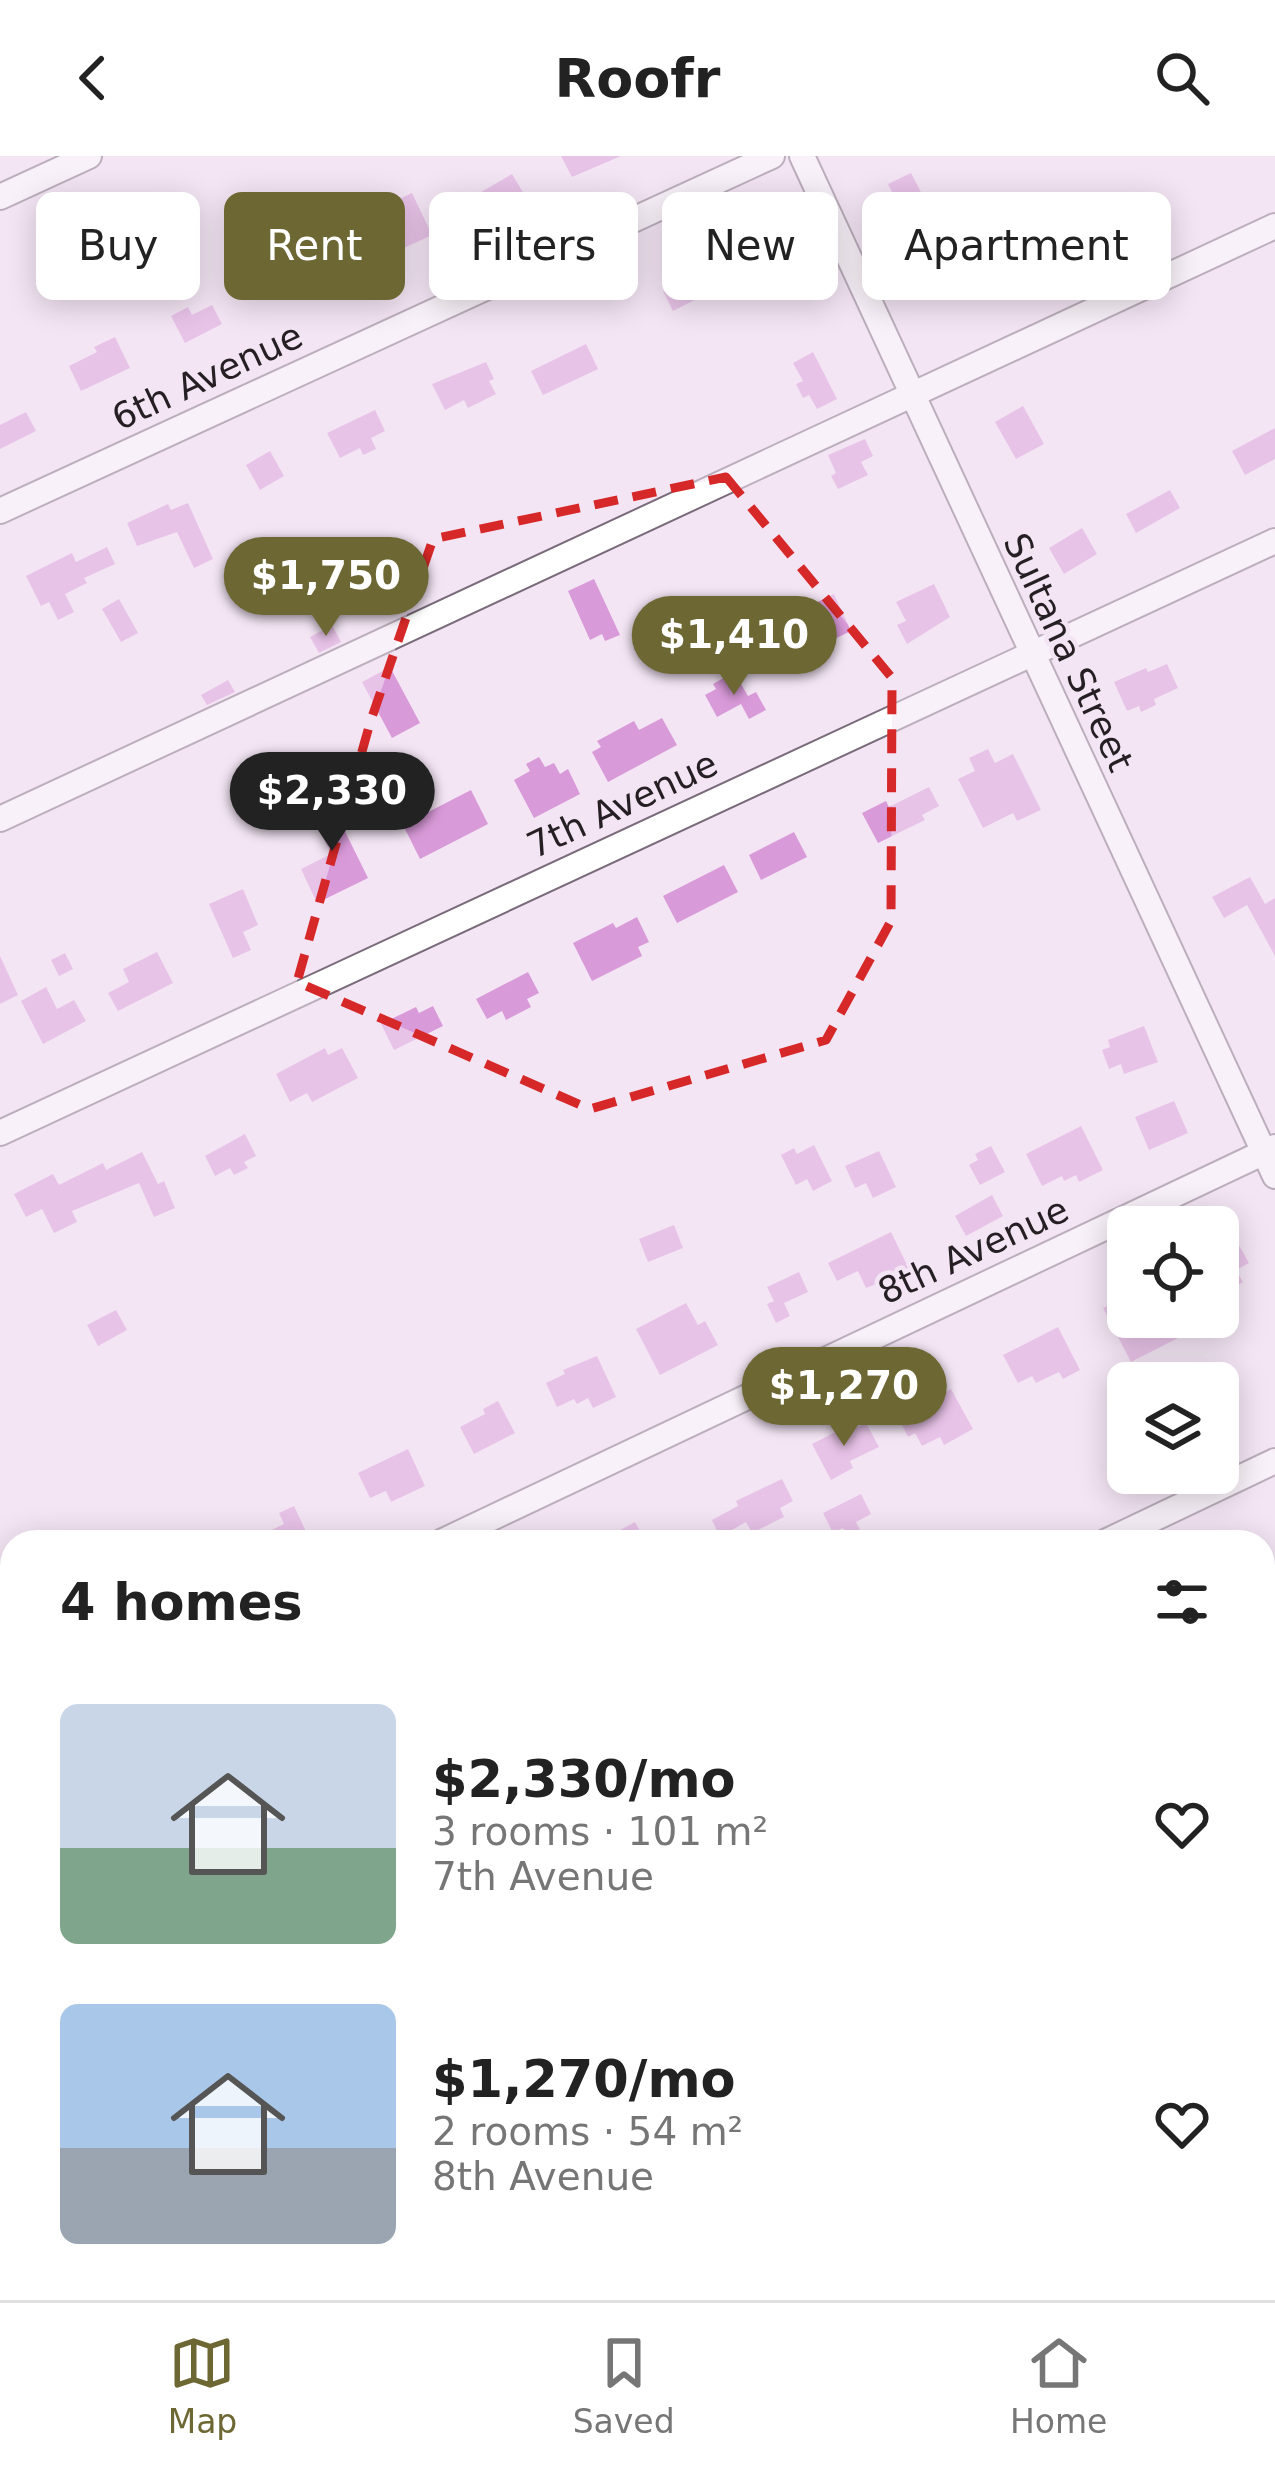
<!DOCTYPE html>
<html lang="en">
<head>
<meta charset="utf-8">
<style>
  :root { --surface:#fff; --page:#f2f2f2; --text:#222; --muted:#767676; --line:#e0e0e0; --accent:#6d6733 }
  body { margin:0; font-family:"DejaVu Sans",sans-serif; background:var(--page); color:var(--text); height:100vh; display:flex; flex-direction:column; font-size:45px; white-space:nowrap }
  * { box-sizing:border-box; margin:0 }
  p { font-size:39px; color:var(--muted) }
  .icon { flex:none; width:66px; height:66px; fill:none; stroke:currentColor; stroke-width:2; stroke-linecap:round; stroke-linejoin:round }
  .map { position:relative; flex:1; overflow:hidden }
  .sheet { position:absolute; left:0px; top:1374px; width:1275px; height:771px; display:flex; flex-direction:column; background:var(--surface); border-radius:36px 36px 0 0; box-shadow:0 6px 30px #0003 }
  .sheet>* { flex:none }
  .banner { position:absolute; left:36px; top:36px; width:1203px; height:108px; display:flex; gap:24px }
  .buttons { position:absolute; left:1107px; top:1050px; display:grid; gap:24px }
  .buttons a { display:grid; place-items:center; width:132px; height:132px; border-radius:18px; background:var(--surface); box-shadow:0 6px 30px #0003; font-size:60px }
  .price { position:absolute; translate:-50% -102px; padding:0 27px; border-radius:42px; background:var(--accent); color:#fff; font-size:39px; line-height:78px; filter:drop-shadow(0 3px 6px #0008) }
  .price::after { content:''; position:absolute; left:50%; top:72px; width:36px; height:27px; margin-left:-18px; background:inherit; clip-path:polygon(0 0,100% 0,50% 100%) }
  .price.current { background:#222; color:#fff }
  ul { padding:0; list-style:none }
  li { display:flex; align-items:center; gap:36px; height:300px; padding:0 60px }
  li span { display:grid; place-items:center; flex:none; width:336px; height:240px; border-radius:18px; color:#555 }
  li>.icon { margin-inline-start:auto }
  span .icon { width:144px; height:144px; fill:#fffc; stroke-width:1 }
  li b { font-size:51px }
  h2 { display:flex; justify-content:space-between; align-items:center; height:144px; padding:0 60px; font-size:51px }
  .tag { padding:0 42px; border-radius:18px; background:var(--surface); box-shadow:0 6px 30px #0003; font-size:42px; line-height:108px }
  .tag.current { background:var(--accent); color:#fff }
  header { display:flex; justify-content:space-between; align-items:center; height:156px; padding:0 60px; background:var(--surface); font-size:54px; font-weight:700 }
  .dock { display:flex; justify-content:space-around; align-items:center; height:168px; border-top:3px solid var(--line); background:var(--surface); font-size:33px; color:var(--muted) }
  .dock a { display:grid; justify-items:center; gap:6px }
  .dock .current { color:var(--accent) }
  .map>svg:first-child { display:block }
</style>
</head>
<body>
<header><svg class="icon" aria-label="back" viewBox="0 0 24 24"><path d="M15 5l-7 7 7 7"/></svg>Roofr<svg class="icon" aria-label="search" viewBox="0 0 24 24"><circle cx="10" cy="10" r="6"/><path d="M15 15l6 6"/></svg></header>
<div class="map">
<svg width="1275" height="2144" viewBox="0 0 1275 2144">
  <rect width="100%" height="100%" fill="#f4e5f4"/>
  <!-- built -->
  <path fill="#edd8ed" d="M0 1739 12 1765V2133H127L103 2144H0Z"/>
  <!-- building -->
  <g fill="#d99ad9">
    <path d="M561 0H621L572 21Z"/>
    <path d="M911 17 924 42 929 40 939 60 932 64 942 83 925 92 919 79 915 81 888 28Z"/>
    <path d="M512 18 527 43 479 71 464 46Z"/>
    <path d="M412 37 432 79 372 107 360 81 388 68 385 62 396 57 391 47Z"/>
    <path d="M319 71 328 91 311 98 302 78Z"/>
    <path d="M769 77 787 116 736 140 730 126 673 155 663 135 671 131 668 124 689 114 693 124 722 109 720 105 739 96 737 92Z"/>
    <path d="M1081 94 1096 122 1055 144 1040 115Z"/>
    <path d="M307 95 322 125 296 139 288 125 257 142 248 125 256 121 248 106 261 99 269 115Z"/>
    <path d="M212 149 222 168 185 187 171 160 188 151 192 159Z"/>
    <path d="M115 181 130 212 81 235 69 210 97 196 94 191Z"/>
    <path d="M586 188 598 213 543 239 531 215Z"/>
    <path d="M813 196 837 243 817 253 809 239 803 242 796 228 803 225 793 207Z"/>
    <path d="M486 206 494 223 489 225 496 238 468 252 464 244 445 254 432 228Z"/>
    <path d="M1023 250 1044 288 1016 303 995 266Z"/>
    <path d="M375 254 385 275 371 282 376 293 363 299 360 292 340 302 327 277Z"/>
    <path d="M26 256 36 275 0 293V269Z"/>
    <path d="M1275 272V303L1245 319 1232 295Z"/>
    <path d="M865 283 873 300 861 306 868 319 838 333 831 320 836 317 828 299Z"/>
    <path d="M270 295 284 320 260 334 246 309Z"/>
    <path d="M1170 334 1180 352 1136 377 1126 358Z"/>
    <path d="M188 347 213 403 194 412 177 376 137 390 127 367 168 348 171 354Z"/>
    <path d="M1082 372 1097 398 1064 418 1049 392Z"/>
    <path d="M107 391 115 408 84 422 87 427 65 438 74 456 58 464 49 446 41 450 26 420 72 397 76 406Z"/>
    <path d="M594 423 620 479 605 485 602 478 590 484 568 435Z"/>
    <path d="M934 428 950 461 907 488 897 469 906 465 896 446Z"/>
    <path d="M834 438 851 475 820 490 814 479 798 487 786 461Z"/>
    <path d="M119 443 138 477 121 486 102 453Z"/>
    <path d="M332 469 341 486 319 497 310 481Z"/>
    <path d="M1167 508 1178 532 1154 543 1156 549 1141 556 1139 550 1127 555 1114 526 1146 512 1148 516Z"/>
    <path d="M390 511 420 567 392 582 362 526Z"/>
    <path d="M734 516 748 540 756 536 766 554 749 563 741 548 717 561 705 539 716 533 713 528Z"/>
    <path d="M228 524 235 536 207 549 201 539Z"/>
    <path d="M662 562 677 589 608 626 592 596 601 591 597 585 634 565 639 574Z"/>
    <path d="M988 593 995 607 1013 598 1041 654 1017 665 1013 657 983 672 958 623 975 615 969 602Z"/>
    <path d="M539 601 545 611 554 607 560 618 568 613 580 638 534 662 514 624 530 615 526 608Z"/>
    <path d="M929 631 939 650 922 659 925 664 878 687 862 657 886 645 889 651Z"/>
    <path d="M471 634 488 668 420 703 403 669Z"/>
    <path d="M325 635 368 722 317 747 301 713 331 698 304 645Z"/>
    <path d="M794 676 807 701 761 724 749 699Z"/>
    <path d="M724 709 738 736 677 767 663 740Z"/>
    <path d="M1250 721 1265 748 1275 742V800L1247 749 1224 762 1212 741Z"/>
    <path d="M243 733 258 769 243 776 251 794 233 802 209 748Z"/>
    <path d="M637 761 649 786 638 791 642 800 592 825 573 787 613 767 616 772Z"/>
    <path d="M157 796 173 827 118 855 108 837 129 826 123 813Z"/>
    <path d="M65 797 73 813 59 820 51 804Z"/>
    <path d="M0 800 18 839 0 848Z"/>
    <path d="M528 816 539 837 527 843 531 851 506 864 502 855 487 863 476 843Z"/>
    <path d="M46 831 57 853 74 844 86 865 43 888 21 845Z"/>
    <path d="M433 850 443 870 394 894 381 868 416 851 419 857Z"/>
    <path d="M1144 870 1158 906 1124 918 1121 908 1109 913 1102 894 1110 891 1108 884Z"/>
    <path d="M325 892 328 899 342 892 358 922 312 946 307 937 290 946 276 918Z"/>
    <path d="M1174 945 1188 977 1149 994 1135 961Z"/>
    <path d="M1081 970 1103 1014 1079 1026 1076 1019 1064 1025 1062 1020 1042 1030 1026 998Z"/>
    <path d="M245 978 256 1000 244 1006 248 1012 234 1019 230 1012 215 1020 205 1000Z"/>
    <path d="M814 989 832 1025 813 1035 807 1023 796 1029 781 999 794 992 797 998Z"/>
    <path d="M991 990 1005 1016 980 1029 969 1009 978 1004 975 998Z"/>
    <path d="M879 995 896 1031 873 1042 866 1027 855 1032 845 1010Z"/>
    <path d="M142 996 158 1028 164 1025 175 1052 154 1061 139 1027 72 1055 77 1066 54 1077 42 1053 26 1061 14 1038 53 1018 59 1029 103 1007 106 1014Z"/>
    <path d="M992 1039 1003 1060 966 1080 955 1060Z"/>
    <path d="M674 1069 683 1092 648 1106 639 1083Z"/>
    <path d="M891 1076 910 1115 866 1132 858 1115 837 1125 828 1107Z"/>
    <path d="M1236 1084 1249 1107 1236 1114 1243 1126 1226 1136 1218 1120V1095Z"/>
    <path d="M799 1116 808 1136 784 1147 790 1160 776 1167 767 1148 774 1145 767 1131Z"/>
    <path d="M1128 1140V1161H1173L1182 1180 1131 1206 1103 1152Z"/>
    <path d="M686 1147 698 1169 705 1165 718 1189 660 1219 636 1173Z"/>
    <path d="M116 1154 127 1174 98 1190 87 1169Z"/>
    <path d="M1058 1171 1080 1214 1063 1223 1059 1216 1036 1227 1032 1220 1018 1227 1003 1199Z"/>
    <path d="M597 1200 616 1241 593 1252 588 1242 577 1248 574 1243 557 1251 546 1227 565 1218 563 1214Z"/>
    <path d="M924 1232 930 1244 951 1233 973 1273 944 1289 940 1281 922 1290 915 1277 908 1281 901 1267 909 1263 900 1245Z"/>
    <path d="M498 1245 515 1277 474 1298 460 1271 485 1258 483 1253Z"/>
    <path d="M866 1267 879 1291 850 1305 853 1312 831 1324 812 1288 847 1270 849 1275Z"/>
    <path d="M408 1293 425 1330 391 1346 386 1335 370 1342 358 1317Z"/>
    <path d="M782 1323 793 1345 780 1352 784 1361 752 1377 746 1366 720 1381 712 1364 738 1350 736 1345Z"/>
    <path d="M861 1338 871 1358 856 1366 861 1376 848 1382 843 1372 833 1377 823 1357Z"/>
    <path d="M294 1350 311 1386H246L284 1368 279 1357Z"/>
    <path d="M635 1366 646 1386H598Z"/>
  </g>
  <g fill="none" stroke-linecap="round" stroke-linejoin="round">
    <!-- minor casing -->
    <g stroke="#796b79" stroke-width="28">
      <g id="minor">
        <path d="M802 0 1275 1020"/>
        <path d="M0 41 89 0"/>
        <path d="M0 355 772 0"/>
        <path d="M0 663 1275 70"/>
        <path d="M0 977 1275 385"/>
        <path d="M441 1386 1275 991"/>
        <path d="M1105 1386 1275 1305"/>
        <path d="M0 1595 12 1589"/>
        <path d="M1263 1622 1275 1617"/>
        <path d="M0 1712 12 1738"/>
        <path d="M1263 1936 1275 1931"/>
        <path d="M97 2133 102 2144"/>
        <path d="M197 2133 202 2144"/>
        <path d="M7 2144 33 2133"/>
        <path d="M142 2144 166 2133"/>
        <path d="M823 2144 846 2133"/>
      </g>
    </g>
    <!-- minor -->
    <use href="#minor" stroke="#fff" stroke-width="24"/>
  </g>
  <!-- marked area -->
  <path d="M0 0H1275V2144H0ZM726 321 892 522 891 765 826 884 590 953 297 826 370 567 433 383Z" fill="#f4e5f4" fill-opacity=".55" fill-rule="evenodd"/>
  <path fill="none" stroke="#d62828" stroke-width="9" stroke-dasharray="24 15" stroke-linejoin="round" d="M726 321 892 522 891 765 826 884 590 953 297 826 370 567 433 383Z"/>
  <g text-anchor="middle" stroke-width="9" stroke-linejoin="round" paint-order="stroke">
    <!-- street labels -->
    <g font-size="36" fill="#251f24" stroke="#f4e5f4">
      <text transform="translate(207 220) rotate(-25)" y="13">6th Avenue</text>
      <text transform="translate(1069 496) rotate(65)" y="13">Sultana Street</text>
      <text transform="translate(622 648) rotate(-25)" y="13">7th Avenue</text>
      <text transform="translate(973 1094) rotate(-25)" y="13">8th Avenue</text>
    </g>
  </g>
</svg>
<div class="buttons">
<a><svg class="icon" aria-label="locate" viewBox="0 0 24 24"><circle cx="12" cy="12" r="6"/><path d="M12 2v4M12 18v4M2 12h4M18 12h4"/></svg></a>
<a><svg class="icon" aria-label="layers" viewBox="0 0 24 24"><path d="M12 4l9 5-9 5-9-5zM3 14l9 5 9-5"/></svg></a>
</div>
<b class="price" style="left:326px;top:483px">$1,750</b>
<b class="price" style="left:734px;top:542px">$1,410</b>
<b class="price current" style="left:332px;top:698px">$2,330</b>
<b class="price" style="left:844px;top:1293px">$1,270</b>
<div class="banner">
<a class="tag">Buy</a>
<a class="tag current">Rent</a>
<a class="tag">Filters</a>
<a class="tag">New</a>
<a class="tag">Apartment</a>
</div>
<section class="sheet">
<h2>4 homes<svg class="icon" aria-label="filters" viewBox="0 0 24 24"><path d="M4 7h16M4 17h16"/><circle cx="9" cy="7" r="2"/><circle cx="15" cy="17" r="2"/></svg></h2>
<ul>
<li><span style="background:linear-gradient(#c9d6e8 60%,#7fa58c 0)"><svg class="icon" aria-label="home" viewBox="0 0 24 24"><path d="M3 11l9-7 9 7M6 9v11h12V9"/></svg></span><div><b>$2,330/mo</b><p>3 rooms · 101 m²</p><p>7th Avenue</p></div><svg class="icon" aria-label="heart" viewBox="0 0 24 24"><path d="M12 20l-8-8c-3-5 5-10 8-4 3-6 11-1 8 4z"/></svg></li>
<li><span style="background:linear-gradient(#a9c7e8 60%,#9aa5b1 0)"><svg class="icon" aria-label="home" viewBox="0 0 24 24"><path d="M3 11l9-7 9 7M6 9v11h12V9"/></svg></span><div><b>$1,270/mo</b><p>2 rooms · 54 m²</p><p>8th Avenue</p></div><svg class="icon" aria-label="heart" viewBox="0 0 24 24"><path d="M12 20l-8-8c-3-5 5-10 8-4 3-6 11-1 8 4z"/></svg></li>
</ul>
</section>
</div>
<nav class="dock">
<a class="current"><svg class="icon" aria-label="map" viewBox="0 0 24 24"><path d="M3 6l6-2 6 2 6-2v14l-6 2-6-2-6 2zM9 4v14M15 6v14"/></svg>Map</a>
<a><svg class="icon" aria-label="saved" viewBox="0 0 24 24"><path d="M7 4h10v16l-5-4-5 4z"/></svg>Saved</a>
<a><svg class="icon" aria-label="home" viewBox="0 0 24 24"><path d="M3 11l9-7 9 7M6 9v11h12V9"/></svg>Home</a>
</nav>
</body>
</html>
